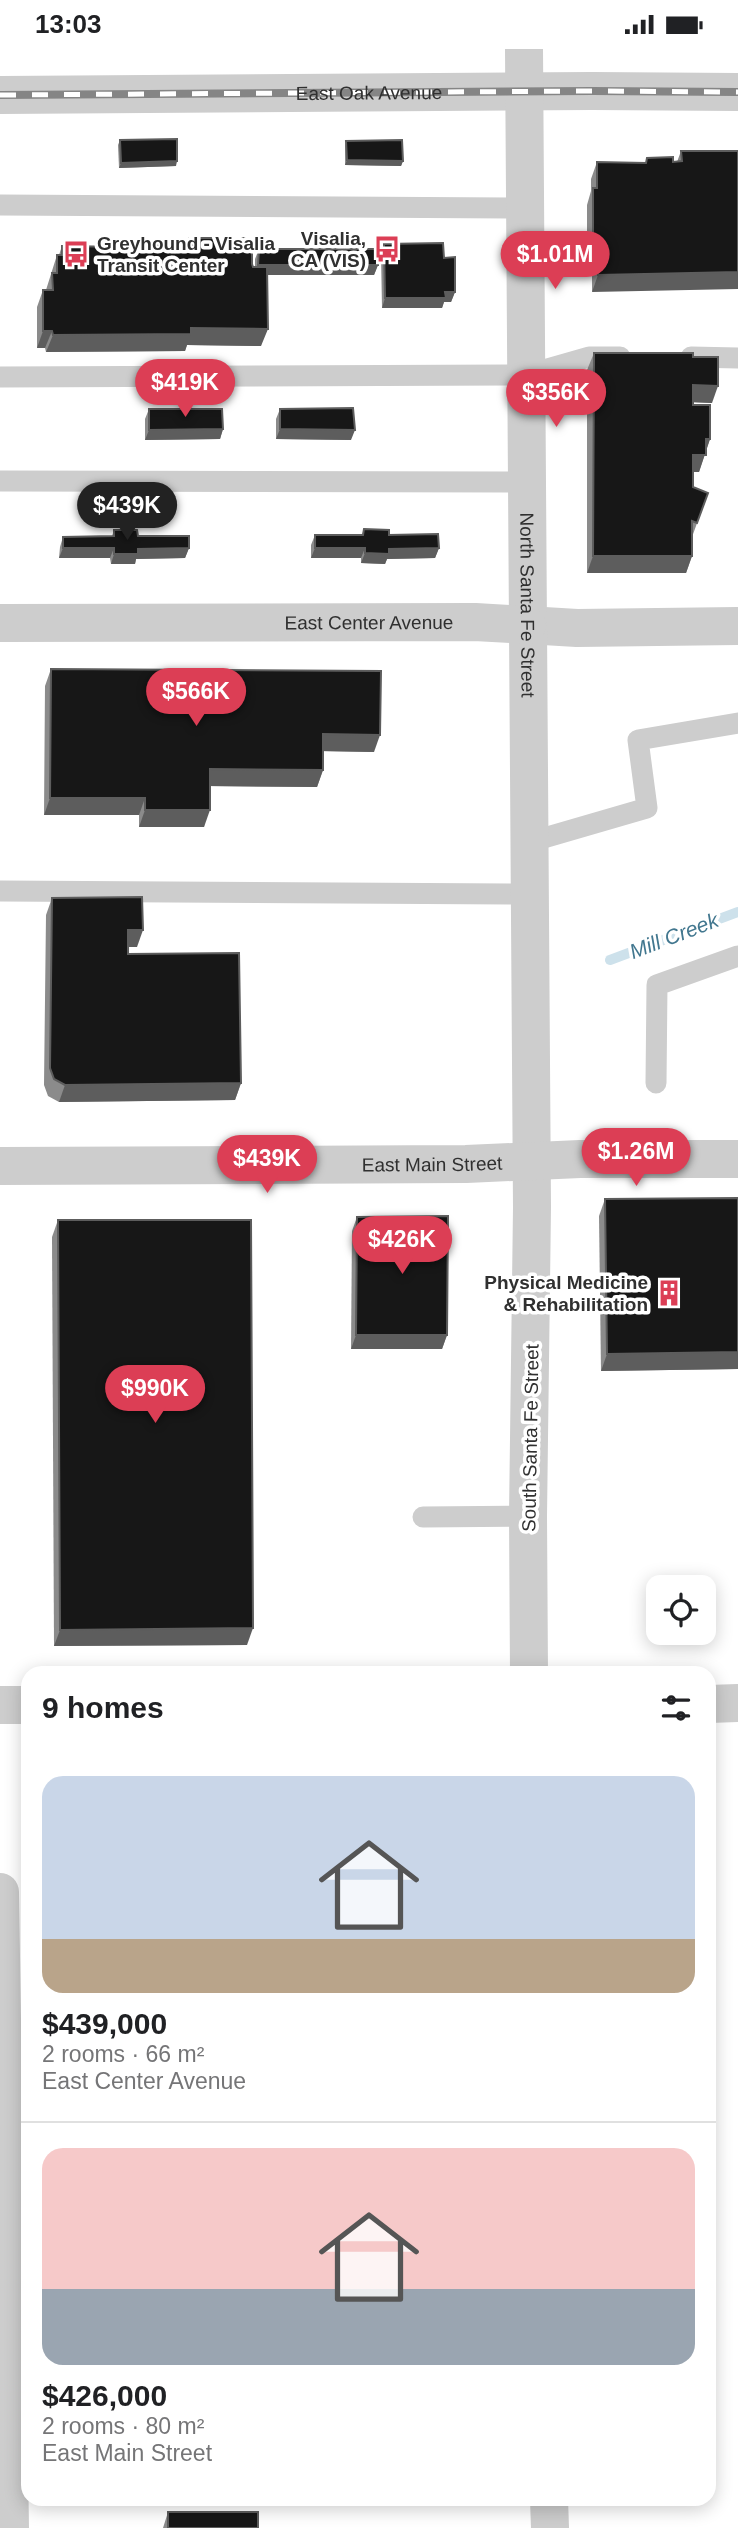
<!DOCTYPE html>
<html lang="en">
<head>
<meta charset="utf-8">
<style>
  :root { --surface:#fff; --page:#f6f6f6; --text:#202124; --muted:#757577; --line:#e0e0e0; --accent:#dc3e55 }
  body { margin:0; font-family:Arial,sans-serif; background:var(--page); color:var(--text); height:100vh; display:flex; flex-direction:column; font-size:26px; white-space:nowrap }
  * { box-sizing:border-box; margin:0 }
  p { font-size:23px; color:var(--muted) }
  .icon { flex:none; width:38px; height:38px; fill:none; stroke:currentColor; stroke-width:2; stroke-linecap:round; stroke-linejoin:round }
  .map { position:relative; flex:1; overflow:hidden }
  .drawer { position:absolute; left:21px; top:1617px; width:695px; height:840px; display:flex; flex-direction:column; background:var(--surface); border-radius:21px; box-shadow:0 4px 18px #0003 }
  .drawer>* { flex:none }
  .buttons { position:absolute; left:646px; top:1526px; display:grid; gap:14px }
  .buttons a { display:grid; place-items:center; width:70px; height:70px; border-radius:14px; background:var(--surface); box-shadow:0 4px 18px #0003; font-size:35px }
  .price { position:absolute; translate:-50% -60px; padding:0 16px; border-radius:24px; background:var(--accent); color:#fff; font-size:23px; line-height:46px; filter:drop-shadow(0 2px 4px #0008) }
  .price::after { content:''; position:absolute; left:50%; top:42px; width:21px; height:16px; margin-left:-10px; background:inherit; clip-path:polygon(0 0,100% 0,50% 100%) }
  .price.active { background:#222; color:#fff }
  ul { padding:0; list-style:none }
  li { display:grid; align-content:center; gap:14px; height:371px; padding:0 21px }
  li+li { border-top:2px solid var(--line) }
  li span { display:grid; place-items:center; height:217px; border-radius:21px; color:#555 }
  li>.icon { margin-inline-start:auto }
  span .icon { width:126px; height:126px; fill:#fffc; stroke-width:1 }
  li b { font-size:30px }
  h2 { display:flex; justify-content:space-between; align-items:center; height:84px; padding:0 21px; font-size:30px }
  .status { display:flex; justify-content:space-between; align-items:center; height:49px; padding:0 35px; background:var(--surface); direction:ltr }
  .status svg { height:19px; fill:currentColor }
  .map>svg:first-child { display:block }
</style>
</head>
<body>
<div class="status"><b>13:03</b><svg viewBox="0 0 49 12"><path d="M0 12V9h3v3zM5 12V6h3v6zM10 12V3h3v9zM15 12V0h3v12zM26 1h20v11H26zM47 4h2v5h-2z"/></svg></div>
<div class="map">
<svg width="738" height="2479" viewBox="0 0 738 2479">
  <rect width="100%" height="100%" fill="#fff"/>
  <g fill="none" stroke-linecap="round" stroke-linejoin="round">
    <!-- stream -->
    <path stroke="#cde1eb" stroke-width="10" d="M610 911 738 863"/>
    <!-- service -->
    <g stroke="#cdcdcd" stroke-width="21">
      <path d="M0 156 525 159"/>
      <path d="M691 308 738 309"/>
      <path d="M0 328 526 326 589 308H620"/>
      <path d="M0 432 526 433"/>
      <path d="M530 793 647 759 638 691 738 674"/>
      <path d="M0 842 530 845"/>
      <path d="M656 1034 657 936 738 907"/>
      <path d="M423 1468 528 1467"/>
    </g>
    <!-- minor -->
    <g stroke="#cdcdcd" stroke-width="38">
      <path d="M0 46 592 42 738 43"/>
      <path d="M527 576 577 579 738 577"/>
      <path d="M709 1655 738 1654"/>
      <path d="M0 1656H28"/>
      <path d="M0 1843 10 2479"/>
    </g>
    <!-- tertiary -->
    <g stroke="#cdcdcd" stroke-width="38">
      <path id="s1" d="M524 0 532 1158 528 1467 529 1624"/>
      <path id="s2" d="M0 574 475 573 527 576"/>
      <path id="s3" d="M0 1117 466 1115 580 1110H738"/>
      <path d="M549 2450 550 2479"/>
    </g>
    <!-- rail casing -->
    <g stroke="#858585" stroke-width="8">
      <g id="rail">
        <path id="s4" d="M0 46 592 42 738 43"/>
      </g>
    </g>
    <!-- rail -->
    <use href="#rail" stroke="#fff" stroke-width="5" stroke-dasharray="16" stroke-linecap="butt"/>
  </g>
  <!-- wall -->
  <g fill="#8b8b8b">
    <path d="M120 91 176 117 119 119 118 96Z"/>
    <path d="M346 92 403 112 401 117 345 116V97Z"/>
    <path d="M681 102H738L592 243V206H587V156L591 142V130L597 113 646 114 647 109 673 113H677Z"/>
    <path d="M189 189 252 215 253 218H255V210L259 200 378 216 374 226H267L261 297 187 296 185 302 46 303 45 299H37V258L43 241H46L57 206H59L62 197 124 198 126 193 187 194Z"/>
    <path d="M384 195 444 209 455 243 451 253H444L442 259H382L381 205Z"/>
    <path d="M594 304 693 308 712 354 693 353V356L710 390 699 423H693V438L708 444 692 488V507L686 524H587V321Z"/>
    <path d="M149 360 223 380 220 390 145 391V370Z"/>
    <path d="M280 360 351 391 276 390V370Z"/>
    <path d="M364 480 389 486 439 499 435 509 387 510 385 515 361 514V509H311V496L315 486H362Z"/>
    <path d="M114 481 138 487 189 499 185 509 136 510 135 515H111L110 509H59L60 498 63 488 112 487Z"/>
    <path d="M51 620 374 703 323 702V721L317 738 210 737 204 778H139V766H44L45 637Z"/>
    <path d="M52 849 137 898H128V905L241 1034 235 1051 59 1053 48 1047 44 1036 46 866Z"/>
    <path d="M738 1149V1320L601 1322 599 1167 605 1150Z"/>
    <path d="M357 1168 447 1286 442 1300H351L352 1182Z"/>
    <path d="M58 1171 247 1596 54 1597 52 1188Z"/>
    <path d="M168 2463 258 2479H163Z"/>
  </g>
  <!-- shaded-wall -->
  <g fill="#5d5d5d">
    <path d="M347 111 403 112 401 117 345 116Z"/>
    <path d="M177 112 176 117 119 119 121 114Z"/>
    <path d="M593 189H598L592 206H587Z"/>
    <path d="M258 216H378L374 226H255Z"/>
    <path d="M738 223V240L592 243 598 226Z"/>
    <path d="M445 243H455L451 253H444L442 259H382L385 249Z"/>
    <path d="M191 279 268 280 261 297 187 296 185 302 46 303 53 286Z"/>
    <path d="M43 282H52L45 299H37Z"/>
    <path d="M693 336 718 337 712 354 686 353Z"/>
    <path d="M223 380 220 390 145 391 149 381Z"/>
    <path d="M280 380 355 381 351 391 276 390Z"/>
    <path d="M706 390H710L699 423H687L693 406Z"/>
    <path d="M63 499H114L110 509H59Z"/>
    <path d="M189 499 185 509 136 510 135 515H111L114 505 138 500Z"/>
    <path d="M315 499H365L361 509H311Z"/>
    <path d="M439 499 435 509 387 510 385 515 361 514 365 504 389 500Z"/>
    <path d="M593 507H692L686 524H587Z"/>
    <path d="M323 685 380 686 374 703 317 702Z"/>
    <path d="M210 720 323 721 317 738 204 737Z"/>
    <path d="M50 749H145L139 766H44Z"/>
    <path d="M145 761H210L204 778H139Z"/>
    <path d="M128 881H143L137 898H122Z"/>
    <path d="M241 1034 235 1051 59 1053 65 1036Z"/>
    <path d="M356 1286H447L442 1300H351Z"/>
    <path d="M738 1303V1320L601 1322 607 1305Z"/>
    <path d="M253 1579 247 1596 54 1597 60 1581Z"/>
  </g>
  <!-- building -->
  <g fill="#171717" stroke="#5d5d5d" stroke-width="2">
    <path d="M177 90V112L121 114 120 91Z"/>
    <path d="M402 91 403 112 347 111 346 92Z"/>
    <path d="M681 102H738V223L598 226V189H593V139H597V113L646 114 647 109 673 108V113L682 112Z"/>
    <path d="M189 189H252V215L253 218H267L268 280 191 279V285L53 286 52 282H43V241H53L52 224H57V206H62V197L125 198 126 193 189 194Z"/>
    <path d="M443 194 444 209 455 208V243H445L446 249H385L384 195Z"/>
    <path d="M259 200H377L378 216H258Z"/>
    <path d="M594 304H693V308H718V337L693 336V356H710V390H706V406H693V438L708 444 697 474 692 472V507H593Z"/>
    <path d="M353 359 355 381 280 380V360Z"/>
    <path d="M149 360H222L223 380 149 381Z"/>
    <path d="M364 480 389 481V486L438 485 439 499 389 500V505L365 504V499H315V486H363Z"/>
    <path d="M114 481H137L138 487H189V499L138 500V505H114V499H63V488L114 487Z"/>
    <path d="M51 620 381 622 380 686 323 685V721L210 720V761H145V749H50Z"/>
    <path d="M142 848 143 881H128V905L239 904 241 1034 65 1036 54 1030 50 1019 52 849Z"/>
    <path d="M738 1149V1303L607 1305 605 1150Z"/>
    <path d="M448 1167 447 1286H356L357 1168Z"/>
    <path d="M58 1171H251L253 1579 60 1581Z"/>
    <rect x="168" y="2463" width="90" height="16"/>
  </g>
  <!-- icons -->
  <defs>
    <g id="bus-bare" transform="scale(2.1)"><path d="M-5-6H5V4H4V6H2V4H-2V6H-4V4H-5ZM-3.5-4V0h7V-4ZM-3.5 1.2v1.5H-2V1.2ZM2 1.2v1.5H3.5V1.2Z" fill="#dc3e55" stroke="#fff" stroke-width="2.5" paint-order="stroke"/></g>
    <g id="building-bare" transform="scale(2.1)"><path d="M-4-6H4V6H1V3H-1V6H-4ZM-2.5-4.3h1.7v1.8h-1.7ZM.8-4.3h1.7v1.8H.8ZM-2.5-1h1.7V.8h-1.7ZM.8-1h1.7V.8H.8Z" fill="#dc3e55" stroke="#fff" stroke-width="2.5" paint-order="stroke"/></g>
  </defs>
  <g fill-rule="evenodd">
    <use href="#bus-bare" x="387" y="200"/>
    <use href="#bus-bare" x="76" y="205"/>
    <use href="#building-bare" x="669" y="1244"/>
  </g>
  <g text-anchor="middle" stroke-width="7" stroke-linejoin="round" paint-order="stroke">
    <!-- street labels -->
    <g font-size="19" fill="#303030" stroke="#fff">
      <text dy="7" stroke="none"><textPath href="#s4" startOffset="369">East Oak Avenue</textPath></text>
      <text dy="7" stroke="none"><textPath href="#s1" startOffset="556">North Santa Fe Street</textPath></text>
      <text dy="7" stroke="none"><textPath href="#s2" startOffset="369">East Center Avenue</textPath></text>
      <text dy="7" stroke="none"><textPath href="#s3" startOffset="432">East Main Street</textPath></text>
      <text transform="translate(530 1389) rotate(-89)" y="7">South Santa Fe Street</text>
    </g>
    <!-- poi labels -->
    <g font-size="19" font-weight="bold" fill="#303030" stroke="#fff" text-anchor="end">
      <text x="366" y="196">Visalia,<tspan x="366" dy="22">CA (VIS)</tspan></text>
      <text x="97" y="201" text-anchor="start">Greyhound - Visalia<tspan x="97" dy="22">Transit Center</tspan></text>
      <text x="648" y="1240">Physical Medicine<tspan x="648" dy="22">&amp; Rehabilitation</tspan></text>
    </g>
    <!-- water labels -->
    <g font-size="21" font-style="italic" fill="#42778f" stroke="#fff">
      <text transform="translate(674 887) rotate(-21)" y="7">Mill Creek</text>
    </g>
  </g>
</svg>
<div class="buttons">
<a><svg class="icon" aria-label="locate" viewBox="0 0 24 24"><circle cx="12" cy="12" r="6"/><path d="M12 2v4M12 18v4M2 12h4M18 12h4"/></svg></a>
</div>
<b class="price" style="left:555px;top:242px">$1.01M</b>
<b class="price" style="left:185px;top:370px">$419K</b>
<b class="price" style="left:556px;top:380px">$356K</b>
<b class="price active" style="left:127px;top:493px">$439K</b>
<b class="price" style="left:196px;top:679px">$566K</b>
<b class="price" style="left:636px;top:1139px">$1.26M</b>
<b class="price" style="left:267px;top:1146px">$439K</b>
<b class="price" style="left:402px;top:1227px">$426K</b>
<b class="price" style="left:155px;top:1376px">$990K</b>
<section class="drawer">
<h2>9 homes<svg class="icon" aria-label="filters" viewBox="0 0 24 24"><path d="M4 7h16M4 17h16"/><circle cx="9" cy="7" r="2"/><circle cx="15" cy="17" r="2"/></svg></h2>
<ul>
<li><span style="background:linear-gradient(#c9d6e8 75%,#b9a48a 0)"><svg class="icon" aria-label="home" viewBox="0 0 24 24"><path d="M3 11l9-7 9 7M6 9v11h12V9"/></svg></span><div><b>$439,000</b><p>2 rooms · 66 m²</p><p>East Center Avenue</p></div></li>
<li><span style="background:linear-gradient(#f6c9c9 65%,#9aa5b1 0)"><svg class="icon" aria-label="home" viewBox="0 0 24 24"><path d="M3 11l9-7 9 7M6 9v11h12V9"/></svg></span><div><b>$426,000</b><p>2 rooms · 80 m²</p><p>East Main Street</p></div></li>
</ul>
</section>
</div>
</body>
</html>
